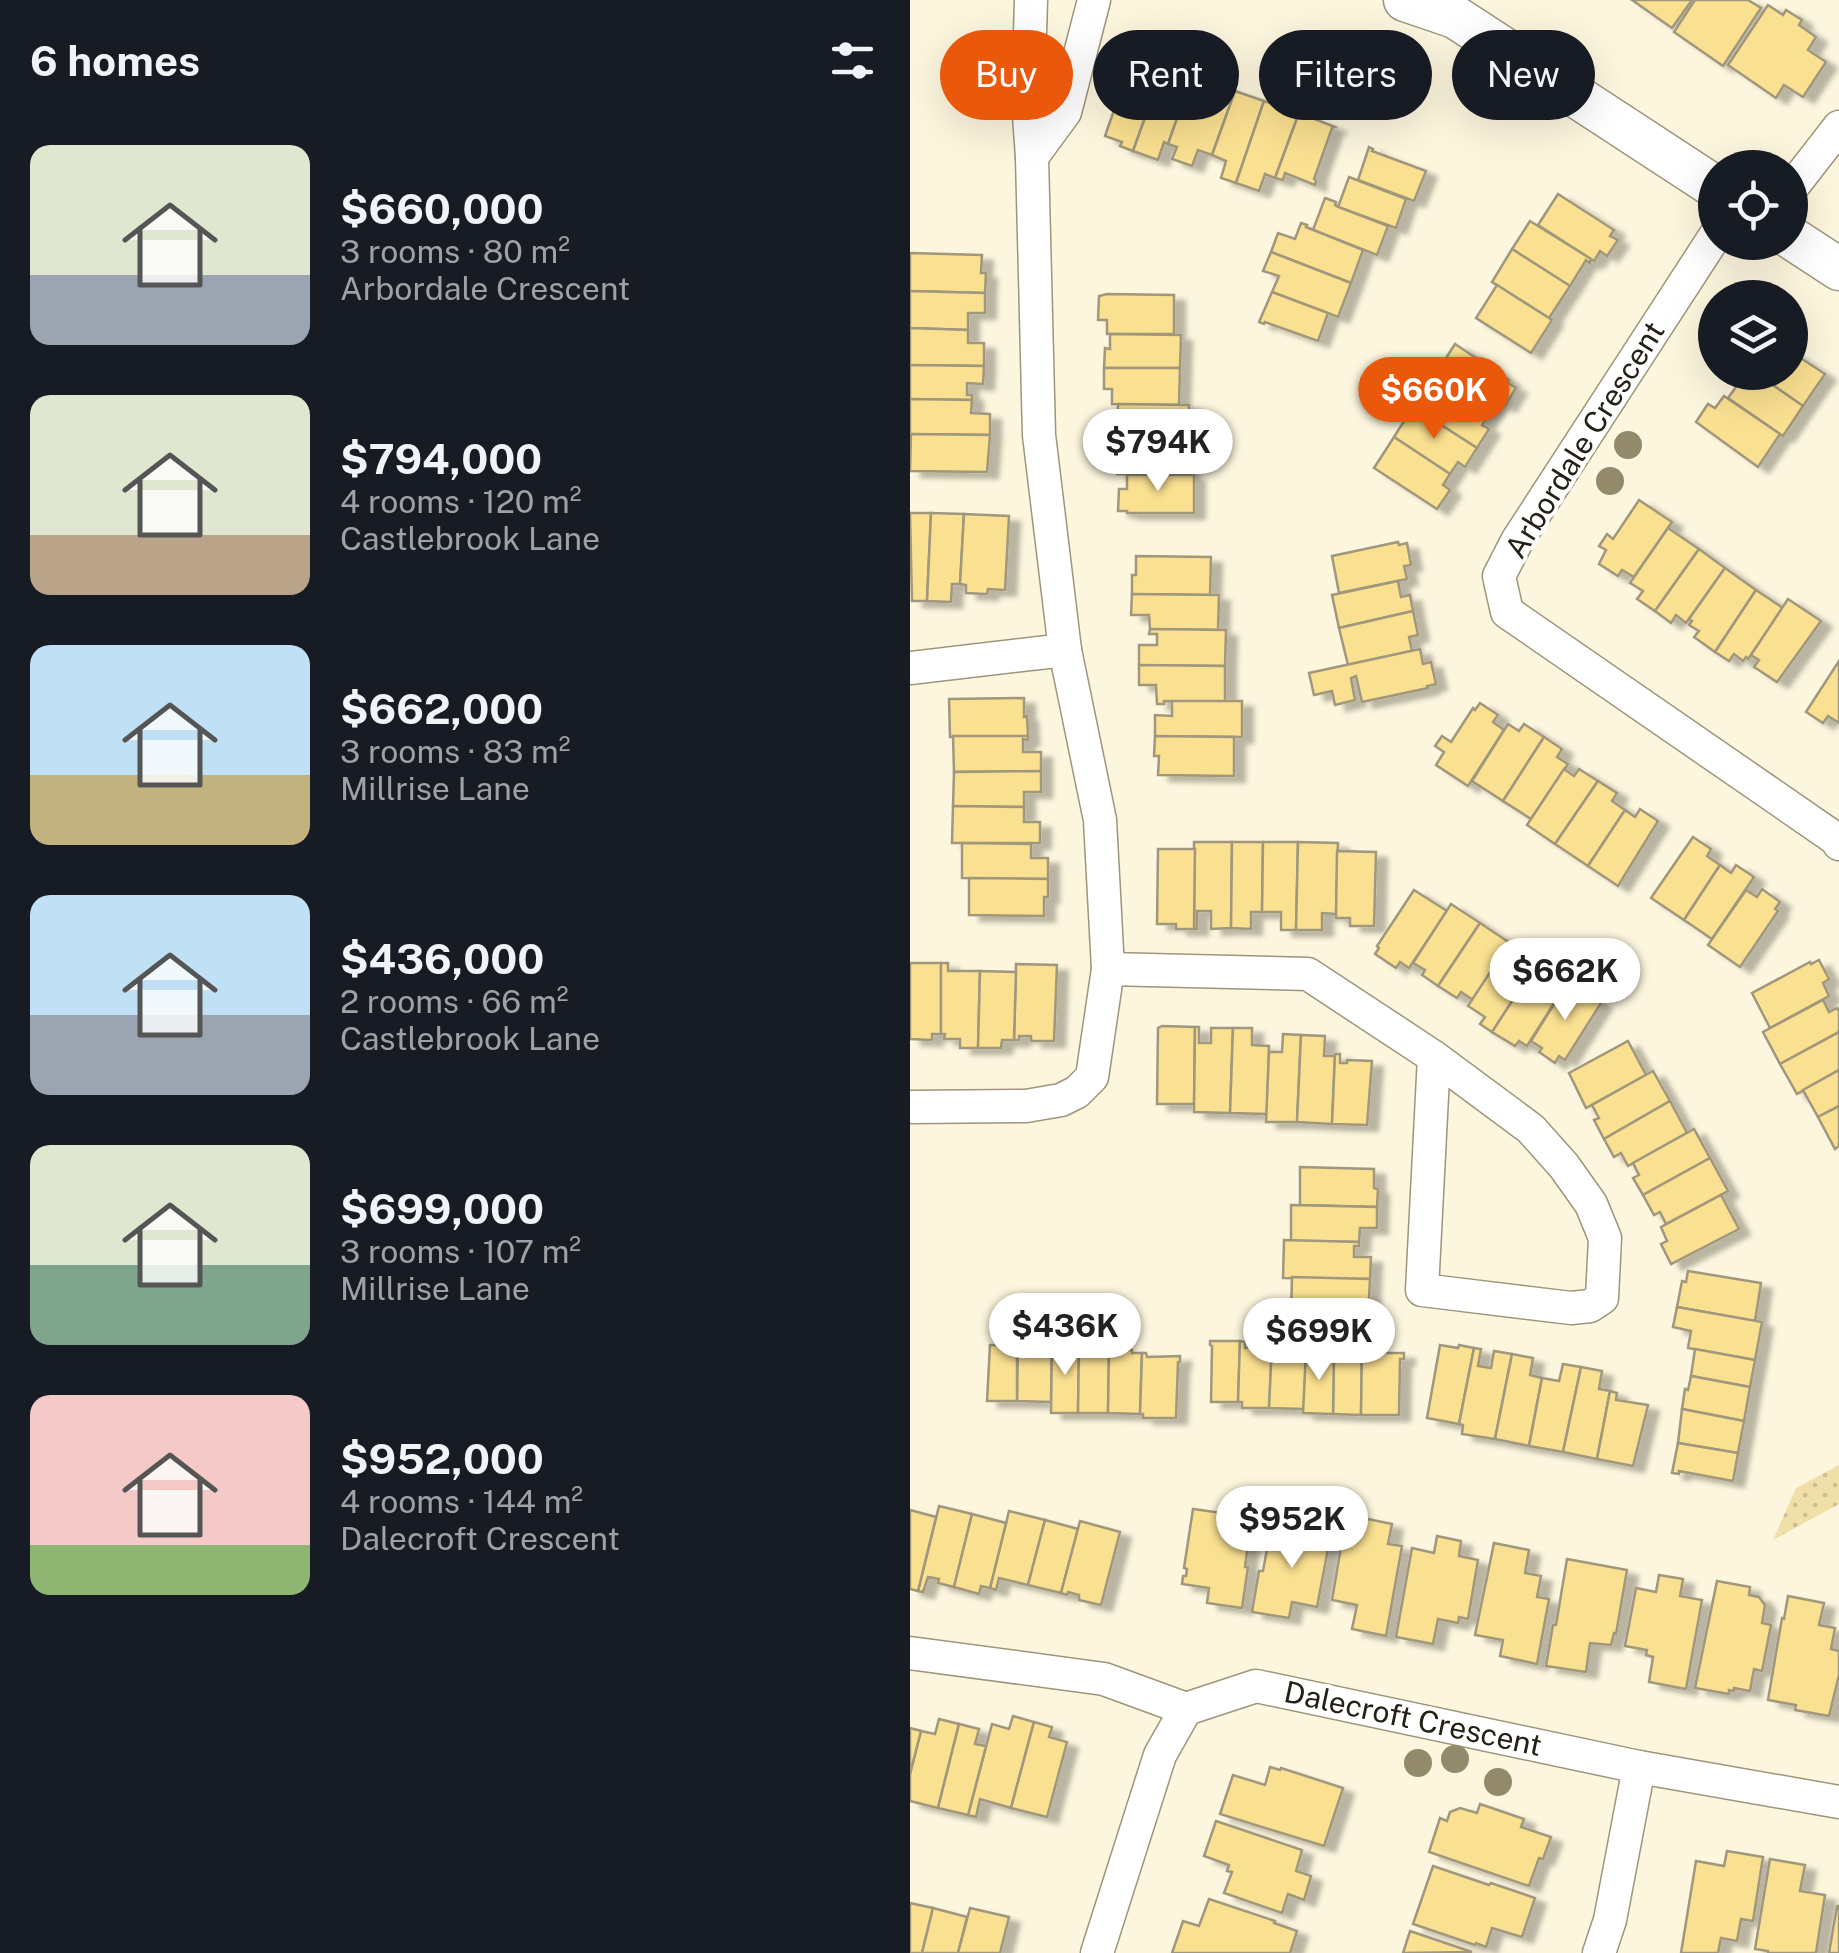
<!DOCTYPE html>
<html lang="en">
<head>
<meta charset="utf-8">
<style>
  :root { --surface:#171b24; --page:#20242c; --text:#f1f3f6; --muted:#9ea1a6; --accent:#ea580c }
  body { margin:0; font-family:"Public Sans",sans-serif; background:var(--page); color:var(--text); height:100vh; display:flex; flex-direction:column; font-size:38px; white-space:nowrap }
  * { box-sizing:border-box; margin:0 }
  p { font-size:32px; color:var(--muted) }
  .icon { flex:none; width:55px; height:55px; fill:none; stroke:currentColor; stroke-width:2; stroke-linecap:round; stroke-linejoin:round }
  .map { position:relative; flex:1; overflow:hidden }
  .side { display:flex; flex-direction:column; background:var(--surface); width:910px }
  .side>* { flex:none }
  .banner { position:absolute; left:30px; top:30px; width:748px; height:90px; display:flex; gap:20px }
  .fabs { position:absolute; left:788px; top:150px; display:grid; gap:20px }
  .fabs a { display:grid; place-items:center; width:110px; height:110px; border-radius:50%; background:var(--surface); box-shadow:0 10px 40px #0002; font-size:50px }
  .price { position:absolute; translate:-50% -85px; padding:0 22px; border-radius:35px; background:#fff; color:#222; font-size:32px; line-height:65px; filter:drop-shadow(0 2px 5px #0008) }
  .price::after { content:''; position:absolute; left:50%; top:60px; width:30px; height:22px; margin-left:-15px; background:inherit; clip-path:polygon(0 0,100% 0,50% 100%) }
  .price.active { background:var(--accent); color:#fff }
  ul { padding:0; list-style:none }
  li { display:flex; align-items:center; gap:30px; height:250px; padding:0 30px }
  li span { display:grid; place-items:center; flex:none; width:280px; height:200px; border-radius:20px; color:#555 }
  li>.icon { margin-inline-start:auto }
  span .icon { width:120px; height:120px; fill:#fffc; stroke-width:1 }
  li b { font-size:42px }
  h2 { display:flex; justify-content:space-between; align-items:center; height:120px; padding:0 30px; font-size:42px }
  .pill { padding:0 35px; border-radius:45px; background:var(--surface); box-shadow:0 10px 40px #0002; font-size:35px; line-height:90px }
  .pill.active { background:var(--accent); color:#fff }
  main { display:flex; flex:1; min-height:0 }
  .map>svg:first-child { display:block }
</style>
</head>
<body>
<main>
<section class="side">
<h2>6 homes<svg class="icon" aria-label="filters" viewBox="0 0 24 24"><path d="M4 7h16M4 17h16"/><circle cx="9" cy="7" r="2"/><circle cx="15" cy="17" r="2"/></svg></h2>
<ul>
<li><span style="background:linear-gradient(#dfe7d0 65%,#9aa5b1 0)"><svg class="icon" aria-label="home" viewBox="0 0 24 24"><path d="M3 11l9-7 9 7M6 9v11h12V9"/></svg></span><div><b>$660,000</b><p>3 rooms · 80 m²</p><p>Arbordale Crescent</p></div></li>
<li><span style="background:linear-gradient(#dfe7d0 70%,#b9a48a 0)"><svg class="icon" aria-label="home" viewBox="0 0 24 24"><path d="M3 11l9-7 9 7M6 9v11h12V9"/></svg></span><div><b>$794,000</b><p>4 rooms · 120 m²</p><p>Castlebrook Lane</p></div></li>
<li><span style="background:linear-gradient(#bfe0f5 65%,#c2b280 0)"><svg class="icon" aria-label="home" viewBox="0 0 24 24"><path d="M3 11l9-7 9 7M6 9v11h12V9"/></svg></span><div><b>$662,000</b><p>3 rooms · 83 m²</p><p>Millrise Lane</p></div></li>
<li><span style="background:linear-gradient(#bfe0f5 60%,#9aa5b1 0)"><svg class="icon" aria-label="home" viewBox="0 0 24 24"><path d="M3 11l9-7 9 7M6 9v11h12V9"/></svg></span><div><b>$436,000</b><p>2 rooms · 66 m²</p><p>Castlebrook Lane</p></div></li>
<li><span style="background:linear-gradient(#dfe7d0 60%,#7fa58c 0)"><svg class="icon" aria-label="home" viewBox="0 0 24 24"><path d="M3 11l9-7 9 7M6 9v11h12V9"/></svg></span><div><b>$699,000</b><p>3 rooms · 107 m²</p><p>Millrise Lane</p></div></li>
<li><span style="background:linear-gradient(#f6c9c9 75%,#8fb573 0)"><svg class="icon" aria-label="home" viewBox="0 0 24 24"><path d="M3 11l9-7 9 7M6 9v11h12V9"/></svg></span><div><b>$952,000</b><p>4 rooms · 144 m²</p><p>Dalecroft Crescent</p></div></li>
</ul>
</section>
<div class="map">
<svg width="929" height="1953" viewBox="0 0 929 1953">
  <defs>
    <pattern id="grass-dots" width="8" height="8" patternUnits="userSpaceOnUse" patternTransform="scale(2.5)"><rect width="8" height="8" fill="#f1dfaa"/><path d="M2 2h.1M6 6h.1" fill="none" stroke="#cebf92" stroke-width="1.8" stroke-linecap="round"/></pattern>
    <filter id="shadow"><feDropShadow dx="11" dy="6" stdDeviation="2.5" flood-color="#0004"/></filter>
  </defs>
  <rect width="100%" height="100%" fill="#fdf6de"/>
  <!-- grass -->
  <path fill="url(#grass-dots)" d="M929 1465V1504L863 1540 886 1488Z"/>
  <!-- building -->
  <g fill="#fae091" stroke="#a0977b" stroke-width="2.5" filter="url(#shadow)">
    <path d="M722 0H782L762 28Z"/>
    <path d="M785 0H838L851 8 813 66 764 32Z"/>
    <path d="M858 5 873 15 876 10 892 20 889 25 906 37 898 50 916 62 893 97 874 85 866 98 818 65Z"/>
    <path d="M219 67 250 76 223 151 210 146 212 142 195 136Z"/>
    <path d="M258 71 281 79 258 144 254 142 248 160 223 151 250 76 255 78Z"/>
    <path d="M281 79 291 83 293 79 325 91 302 155 288 150 282 166 262 159 267 147 258 144Z"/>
    <path d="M325 91 354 101 326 183 311 178 316 161 302 155Z"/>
    <path d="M354 101 389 113 365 178 355 174 349 191 326 183Z"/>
    <path d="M389 113 425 127 422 128 404 179 406 180 405 185 375 173 373 180 365 178Z"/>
    <path d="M459 147 463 149 462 151 516 171 504 201 448 180Z"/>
    <path d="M439 177 496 199 486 228 428 207Z"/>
    <path d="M648 194 704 230 700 236 708 240 697 256 690 251 684 261 628 225Z"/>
    <path d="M415 198 426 202 425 205 428 207 478 226 467 255 403 230Z"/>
    <path d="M620 221 681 259 680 263 676 260 660 286 602 249Z"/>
    <path d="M391 223 397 225 396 227 453 250 441 283 361 252 368 233 385 239Z"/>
    <path d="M602 249 660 286 639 318 582 282Z"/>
    <path d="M361 252 441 283 428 317 362 292 369 276 353 271Z"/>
    <path d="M0 253 72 255 71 273H76L75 293 0 291Z"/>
    <path d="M587 285 642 320 621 353 566 318Z"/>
    <path d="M0 291 75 293V313H58V330L0 328Z"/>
    <path d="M362 292 418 313 408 341 355 322 354 324 349 322Z"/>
    <path d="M197 294 264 295V334H197V320H188L189 296Z"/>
    <path d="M0 328 58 330V343H74V366L0 365Z"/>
    <path d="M200 334 271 335 270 368H194L195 348 200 349Z"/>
    <path d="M545 344 599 380 598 383 606 388 595 406 588 402 581 411 525 375Z"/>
    <path d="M880 351 915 374 893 406 844 372H880Z"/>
    <path d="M0 365 74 366 73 384 57 383V395H62V400L0 399Z"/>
    <path d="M194 368H270L269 405 202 404V389H194Z"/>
    <path d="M825 372H844L893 406 873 436 818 398 826 387 818 382Z"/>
    <path d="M525 375 581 411 572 425 579 429 567 448 503 407Z"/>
    <path d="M814 396 870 434 848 467 786 422 798 404 805 408Z"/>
    <path d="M0 399 62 400 61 413 80 414V435L0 434Z"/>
    <path d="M208 404 279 405 278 439H202V418H208Z"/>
    <path d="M503 407 567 448 555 467 548 462 540 474 484 437Z"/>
    <path d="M1 434 80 435 77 472 0 471Z"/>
    <path d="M484 437 540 474 533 485 540 490 527 509 464 468Z"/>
    <path d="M202 439H278V475L207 474V461H202Z"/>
    <path d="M217 475H284V513H217V511H208L209 489H217Z"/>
    <path d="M729 500 762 522 724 577 712 570 708 576 689 564 696 550 689 546 697 534 703 539Z"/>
    <path d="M0 513H21L17 601H2Z"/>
    <path d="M21 513 54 514 50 584H42L41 602 17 601Z"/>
    <path d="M54 514 99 516 95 590 78 589 77 594 56 593V585L50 584Z"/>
    <path d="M758 528 789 549 745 611 727 599 733 591 720 583Z"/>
    <path d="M488 542 489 545 497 543 501 565 494 566 497 579 429 593 422 556Z"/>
    <path d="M789 549 815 568 776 623 766 615 761 623 745 611Z"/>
    <path d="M226 556 301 557 300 595 222 594V575H226Z"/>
    <path d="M815 568 846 590 805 652 784 637 789 631 779 625 782 621 779 619Z"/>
    <path d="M488 581 491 597 500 595 503 611 429 628 422 595Z"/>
    <path d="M846 590 873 608 838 659 836 657 833 661 824 654 819 661 805 652Z"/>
    <path d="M222 594 309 595 308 630 240 629 239 615H221Z"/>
    <path d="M878 599 911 621 867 682 844 667 849 660 841 655Z"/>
    <path d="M503 611 508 635 499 637 502 651 438 665 429 628Z"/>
    <path d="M240 629 316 630 315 666 229 665V645H247V634H239Z"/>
    <path d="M510 649 513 664 521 662 526 684 517 686 518 688 452 702 446 676 441 678 445 700 425 705 422 691 404 695 399 673Z"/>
    <path d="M929 661V723L918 716 913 723 896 712Z"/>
    <path d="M229 665 315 666V702L254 701V704H247L246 685H229Z"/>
    <path d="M114 698V717L117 716 118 736 40 737 39 699Z"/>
    <path d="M262 701H332V737L245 736V715L262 716Z"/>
    <path d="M570 703 588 715 583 722 594 730 558 786 526 765 534 752 525 746 532 736 541 742 563 708 565 710Z"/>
    <path d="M598 724 609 731 614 724 634 737 593 801 562 781Z"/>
    <path d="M43 736H118V740L113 739V752H131V771L44 772Z"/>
    <path d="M245 736 324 737V776L248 775 249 756H244Z"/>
    <path d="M634 737 652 749 647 757 658 764 621 819 593 801Z"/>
    <path d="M654 769 664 776 669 769 688 781 645 844 617 825Z"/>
    <path d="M131 771V792H114V807L43 806 44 772Z"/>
    <path d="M688 781 707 793 702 801 715 810 678 866 645 844Z"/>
    <path d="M43 806 114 807V822H130V843H42Z"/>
    <path d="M730 809 748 821 708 886 678 866 715 810 725 817Z"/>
    <path d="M783 837 801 849 797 856 810 865 774 920 741 898Z"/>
    <path d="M284 842H322L321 928 301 929V911H287V929H284Z"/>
    <path d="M322 842H353L352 912H341V929L321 928Z"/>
    <path d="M353 842H388L386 930H371V912H352Z"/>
    <path d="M388 842 428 843 426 914 412 913V930H386Z"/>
    <path d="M52 843 121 844V858H138V879L52 878Z"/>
    <path d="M248 849H285L284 929H266V924H247Z"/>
    <path d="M427 851 466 852 464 926H440V918H426Z"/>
    <path d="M810 865 821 873 826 865 844 877 802 939 774 920Z"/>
    <path d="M59 878 138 879V897H134V916L59 915Z"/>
    <path d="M852 889 870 902 865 909 868 911 830 967 798 945 836 890 847 897Z"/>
    <path d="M504 890 537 911 499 968 490 962 486 968 465 954 469 948 467 946Z"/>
    <path d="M541 904 570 923 528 986 512 975 515 970 503 963Z"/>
    <path d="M570 923 600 943 563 1000 551 992 547 998 528 986Z"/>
    <path d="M594 951 623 969 582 1032 570 1024 575 1017 558 1006Z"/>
    <path d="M909 960 919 979 913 983 919 996 860 1028 842 993 900 962 901 964Z"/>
    <path d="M0 963H31V1034H22V1040L0 1039Z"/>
    <path d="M31 963H38V971H70L68 1048H50V1039H34L35 1034H31Z"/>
    <path d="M106 964 147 965 144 1041H121V1036H109V1040H104Z"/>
    <path d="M623 969 653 989 617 1046 609 1041 605 1046 582 1032Z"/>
    <path d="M70 971 106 972 104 1040H92L91 1048H68Z"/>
    <path d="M658 982 691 1003 655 1060 649 1056 645 1063 629 1052 632 1048 621 1041Z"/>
    <path d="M913 1000 919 1012 927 1008 929 1011V1032L870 1064 853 1032Z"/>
    <path d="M252 1026 285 1027 284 1104H247L248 1028Z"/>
    <path d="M285 1027H289V1043H301V1028H323L320 1113 284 1112Z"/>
    <path d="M323 1028H342V1045L359 1046 357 1114 320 1113Z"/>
    <path d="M929 1032V1070L887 1094 870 1064Z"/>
    <path d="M373 1034 391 1035 387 1122H356L359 1052H372Z"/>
    <path d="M391 1035 415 1036 414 1056H425L422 1124 387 1122Z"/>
    <path d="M718 1041 736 1075 676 1108 659 1073Z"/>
    <path d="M425 1054H430V1063H437V1060L462 1061 457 1125 422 1124Z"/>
    <path d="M929 1070V1106L908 1117 893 1090Z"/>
    <path d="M743 1071 760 1101 694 1139 684 1120 689 1118 682 1105Z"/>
    <path d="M760 1101 777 1133 718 1166 711 1153 704 1157 694 1139Z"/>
    <path d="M929 1106V1146L925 1149 908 1117Z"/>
    <path d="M784 1129 800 1158 733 1195 723 1178 729 1175 723 1163Z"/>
    <path d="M800 1158 818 1191 756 1224 750 1212 744 1215 733 1195Z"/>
    <path d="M390 1167 464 1169V1188L468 1189 467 1207 390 1205Z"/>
    <path d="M811 1195 829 1229 761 1264 751 1244 757 1241 751 1227Z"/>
    <path d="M381 1205 467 1207V1228H450L449 1242 381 1241Z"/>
    <path d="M374 1240 449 1242V1246H444V1257H461L460 1279 373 1278Z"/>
    <path d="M778 1271 851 1283 845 1321 767 1307 772 1281 776 1282Z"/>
    <path d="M382 1277 460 1279 458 1316 381 1315Z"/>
    <path d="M767 1307 852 1322 845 1360 778 1348 781 1331 763 1327Z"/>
    <path d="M108 1340 142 1341 141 1402 107 1401Z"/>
    <path d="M300 1341H330L328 1402H301L302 1346 300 1345Z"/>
    <path d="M330 1341 335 1342V1348L362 1345 359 1408H332V1402H328Z"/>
    <path d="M142 1344H169L168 1413H141Z"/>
    <path d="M169 1344H177L176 1353H185V1349H199L198 1413H168Z"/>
    <path d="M80 1345H107V1401H77Z"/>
    <path d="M362 1345 384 1346V1350H396L394 1409 359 1408Z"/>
    <path d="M424 1345H452L451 1415 423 1414Z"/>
    <path d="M452 1345H461V1353H494V1359H490L489 1415H451Z"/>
    <path d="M530 1345 548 1348 549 1345 564 1348 549 1424 517 1418Z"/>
    <path d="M564 1348 571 1349 568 1366 581 1368 584 1351 602 1354 585 1439 552 1434 553 1425 549 1424Z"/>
    <path d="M199 1349 222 1350V1353H232L230 1414 198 1413Z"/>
    <path d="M785 1349 845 1360 840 1387 781 1376Z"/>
    <path d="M396 1352 424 1353 423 1414 393 1413Z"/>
    <path d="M232 1353H236L237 1357 270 1356V1362H268L266 1418H233V1414H230Z"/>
    <path d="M602 1354 623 1358 620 1375 632 1378 619 1446 585 1439Z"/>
    <path d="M653 1364 671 1367 653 1452 619 1446 632 1378 649 1381Z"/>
    <path d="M671 1367 692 1371 689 1389 700 1391 687 1459 653 1452Z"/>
    <path d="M781 1376 840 1387 834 1421 772 1409 775 1389 778 1390Z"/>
    <path d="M700 1391 707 1393 706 1400 738 1405 723 1466 687 1459Z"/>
    <path d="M772 1409 834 1421 828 1453 768 1443Z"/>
    <path d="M768 1443 828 1453 823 1481 769 1471V1474L762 1473Z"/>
    <path d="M29 1506 62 1514 44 1587 28 1583 29 1579 18 1577 13 1592 8 1591Z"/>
    <path d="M283 1509 319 1514 322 1513 336 1517 333 1544H338L335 1567H338L332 1608 297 1603 299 1588 272 1584 273 1576H276L277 1569 274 1568Z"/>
    <path d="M0 1510 26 1517 8 1591 0 1589Z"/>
    <path d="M99 1511 135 1520 118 1585 89 1578 86 1590 80 1588Z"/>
    <path d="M62 1514 96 1523 80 1588 71 1586 69 1594 44 1587Z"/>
    <path d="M453 1518 482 1524 478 1544 492 1546 476 1636 442 1629 447 1605 422 1600 433 1535 449 1539Z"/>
    <path d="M135 1520 168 1529 151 1593 118 1585Z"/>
    <path d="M170 1521 210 1532 191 1605 169 1600V1595L158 1592 157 1595 151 1593Z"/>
    <path d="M375 1522 421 1533 407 1607 382 1602 379 1618 342 1612 349 1571H353L357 1549 364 1550 368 1523 373 1525Z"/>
    <path d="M527 1536 551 1541 549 1556 568 1560 558 1619 549 1617 548 1623 528 1619 523 1644 486 1637 502 1548 524 1553Z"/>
    <path d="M584 1543 619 1550 615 1573 631 1576 627 1597 639 1599 627 1664 590 1656 593 1640 565 1635Z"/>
    <path d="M657 1559 717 1570 706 1634 704 1633 701 1645 680 1643 676 1672 636 1666 643 1625H646Z"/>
    <path d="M749 1575 773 1579 770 1596 792 1600 776 1689 739 1682 743 1657 736 1655 737 1650 715 1646 726 1588 746 1592Z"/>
    <path d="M807 1581 840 1587 839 1595 849 1597 855 1605 852 1623 861 1625 852 1671 844 1669 840 1691 824 1688V1691L819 1690V1694L785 1688Z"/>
    <path d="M878 1596 914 1603 909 1625 925 1628 921 1649 929 1651V1675L919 1716 885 1710 886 1705 858 1700 872 1618 874 1619Z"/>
    <path d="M103 1716 124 1722 101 1808 70 1799 66 1817 58 1815 82 1724 99 1729Z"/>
    <path d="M29 1719 49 1724 28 1808 0 1801V1774L11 1731 25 1734Z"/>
    <path d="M124 1722 142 1727 139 1737 157 1742 137 1817 101 1808Z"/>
    <path d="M49 1724 69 1729 65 1744 76 1746 58 1815 28 1808Z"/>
    <path d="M0 1728 11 1731 0 1774Z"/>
    <path d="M360 1767 370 1770 371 1768 433 1788 414 1846 310 1814 323 1775 355 1785Z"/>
    <path d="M570 1804 614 1819 611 1827 641 1837 633 1859 629 1858 619 1886 519 1852 530 1818 537 1821 540 1812 550 1808 567 1813Z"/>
    <path d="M306 1821 392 1850 386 1871 401 1876 394 1900 378 1894 372 1913 314 1893 322 1872 317 1871 319 1865 294 1856Z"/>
    <path d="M817 1851 853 1857 843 1921 831 1919 827 1941 811 1938 808 1953H771L786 1861 814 1866Z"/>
    <path d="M860 1859 895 1865 890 1891 915 1895 906 1953H858V1951L845 1949Z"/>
    <path d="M523 1866 579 1885 581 1883 625 1898 612 1937 582 1928 576 1947 566 1943 565 1945 503 1924Z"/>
    <path d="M299 1899 365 1921 364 1923 387 1931 380 1953H262L273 1921 289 1926Z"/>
    <path d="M0 1903 23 1908 12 1953H0Z"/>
    <path d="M927 1906H929V1953H919Z"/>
    <path d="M23 1908 57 1917 48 1953H12Z"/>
    <path d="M60 1908 99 1917 90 1953H48Z"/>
    <path d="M500 1931 562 1952 493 1953Z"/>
  </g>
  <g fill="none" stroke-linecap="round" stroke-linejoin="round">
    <!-- minor casing -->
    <g stroke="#9e957a" stroke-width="35">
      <g id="minor">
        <path d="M121 0 118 102 122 157 155 112 184 0"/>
        <path d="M880 190 929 127"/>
        <path d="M805 236 607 541 589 576 597 612 926 839 929 844"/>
        <path d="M0 668 155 650"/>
        <path d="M198 969 398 974 524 1057 621 1129 654 1166 681 1204 695 1238 692 1298 680 1306 661 1308 512 1290 524 1057"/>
        <path d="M0 1107 116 1106 151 1100 167 1092 182 1077 198 969 190 820 155 650 129 435 122 157"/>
        <path d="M0 1653 194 1679 276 1709"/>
        <path d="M187 1953 250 1755 276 1709 346 1686 729 1767 929 1802"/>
        <path d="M689 1953 700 1920 729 1767"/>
      </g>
    </g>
    <!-- tertiary casing -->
    <g stroke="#9e957a" stroke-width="45">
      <g id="tertiary">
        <path d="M495 0 545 17 805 187"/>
        <path d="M880 237 929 269"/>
      </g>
    </g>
    <!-- minor -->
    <use href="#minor" stroke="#fff" stroke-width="32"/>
    <!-- tertiary -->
    <use href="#tertiary" stroke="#fff" stroke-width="42"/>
  </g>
  <!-- trees -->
  <g fill="#938a6c">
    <circle cx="718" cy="445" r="14"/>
    <circle cx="700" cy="481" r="14"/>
    <circle cx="545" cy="1759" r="14"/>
    <circle cx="508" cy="1763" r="14"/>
    <circle cx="588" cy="1782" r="14"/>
  </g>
  <g text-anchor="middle" stroke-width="8" stroke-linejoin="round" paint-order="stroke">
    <!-- street labels -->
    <g font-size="30" fill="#242016" stroke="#fff">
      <text transform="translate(675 440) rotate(-58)" y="10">Arbordale Crescent</text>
      <text transform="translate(503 1719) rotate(12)" y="10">Dalecroft Crescent</text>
    </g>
  </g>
</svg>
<div class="fabs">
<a><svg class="icon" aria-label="locate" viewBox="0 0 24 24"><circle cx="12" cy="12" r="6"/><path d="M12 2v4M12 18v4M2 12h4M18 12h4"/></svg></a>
<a><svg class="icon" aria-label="layers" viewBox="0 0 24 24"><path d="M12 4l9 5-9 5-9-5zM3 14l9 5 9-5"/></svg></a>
</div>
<b class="price active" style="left:524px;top:442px">$660K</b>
<b class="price" style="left:248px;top:494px">$794K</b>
<b class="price" style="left:655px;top:1023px">$662K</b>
<b class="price" style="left:155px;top:1378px">$436K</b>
<b class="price" style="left:409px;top:1383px">$699K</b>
<b class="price" style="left:382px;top:1571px">$952K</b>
<div class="banner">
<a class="pill active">Buy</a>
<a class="pill">Rent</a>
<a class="pill">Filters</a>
<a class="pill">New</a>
</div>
</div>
</main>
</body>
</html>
